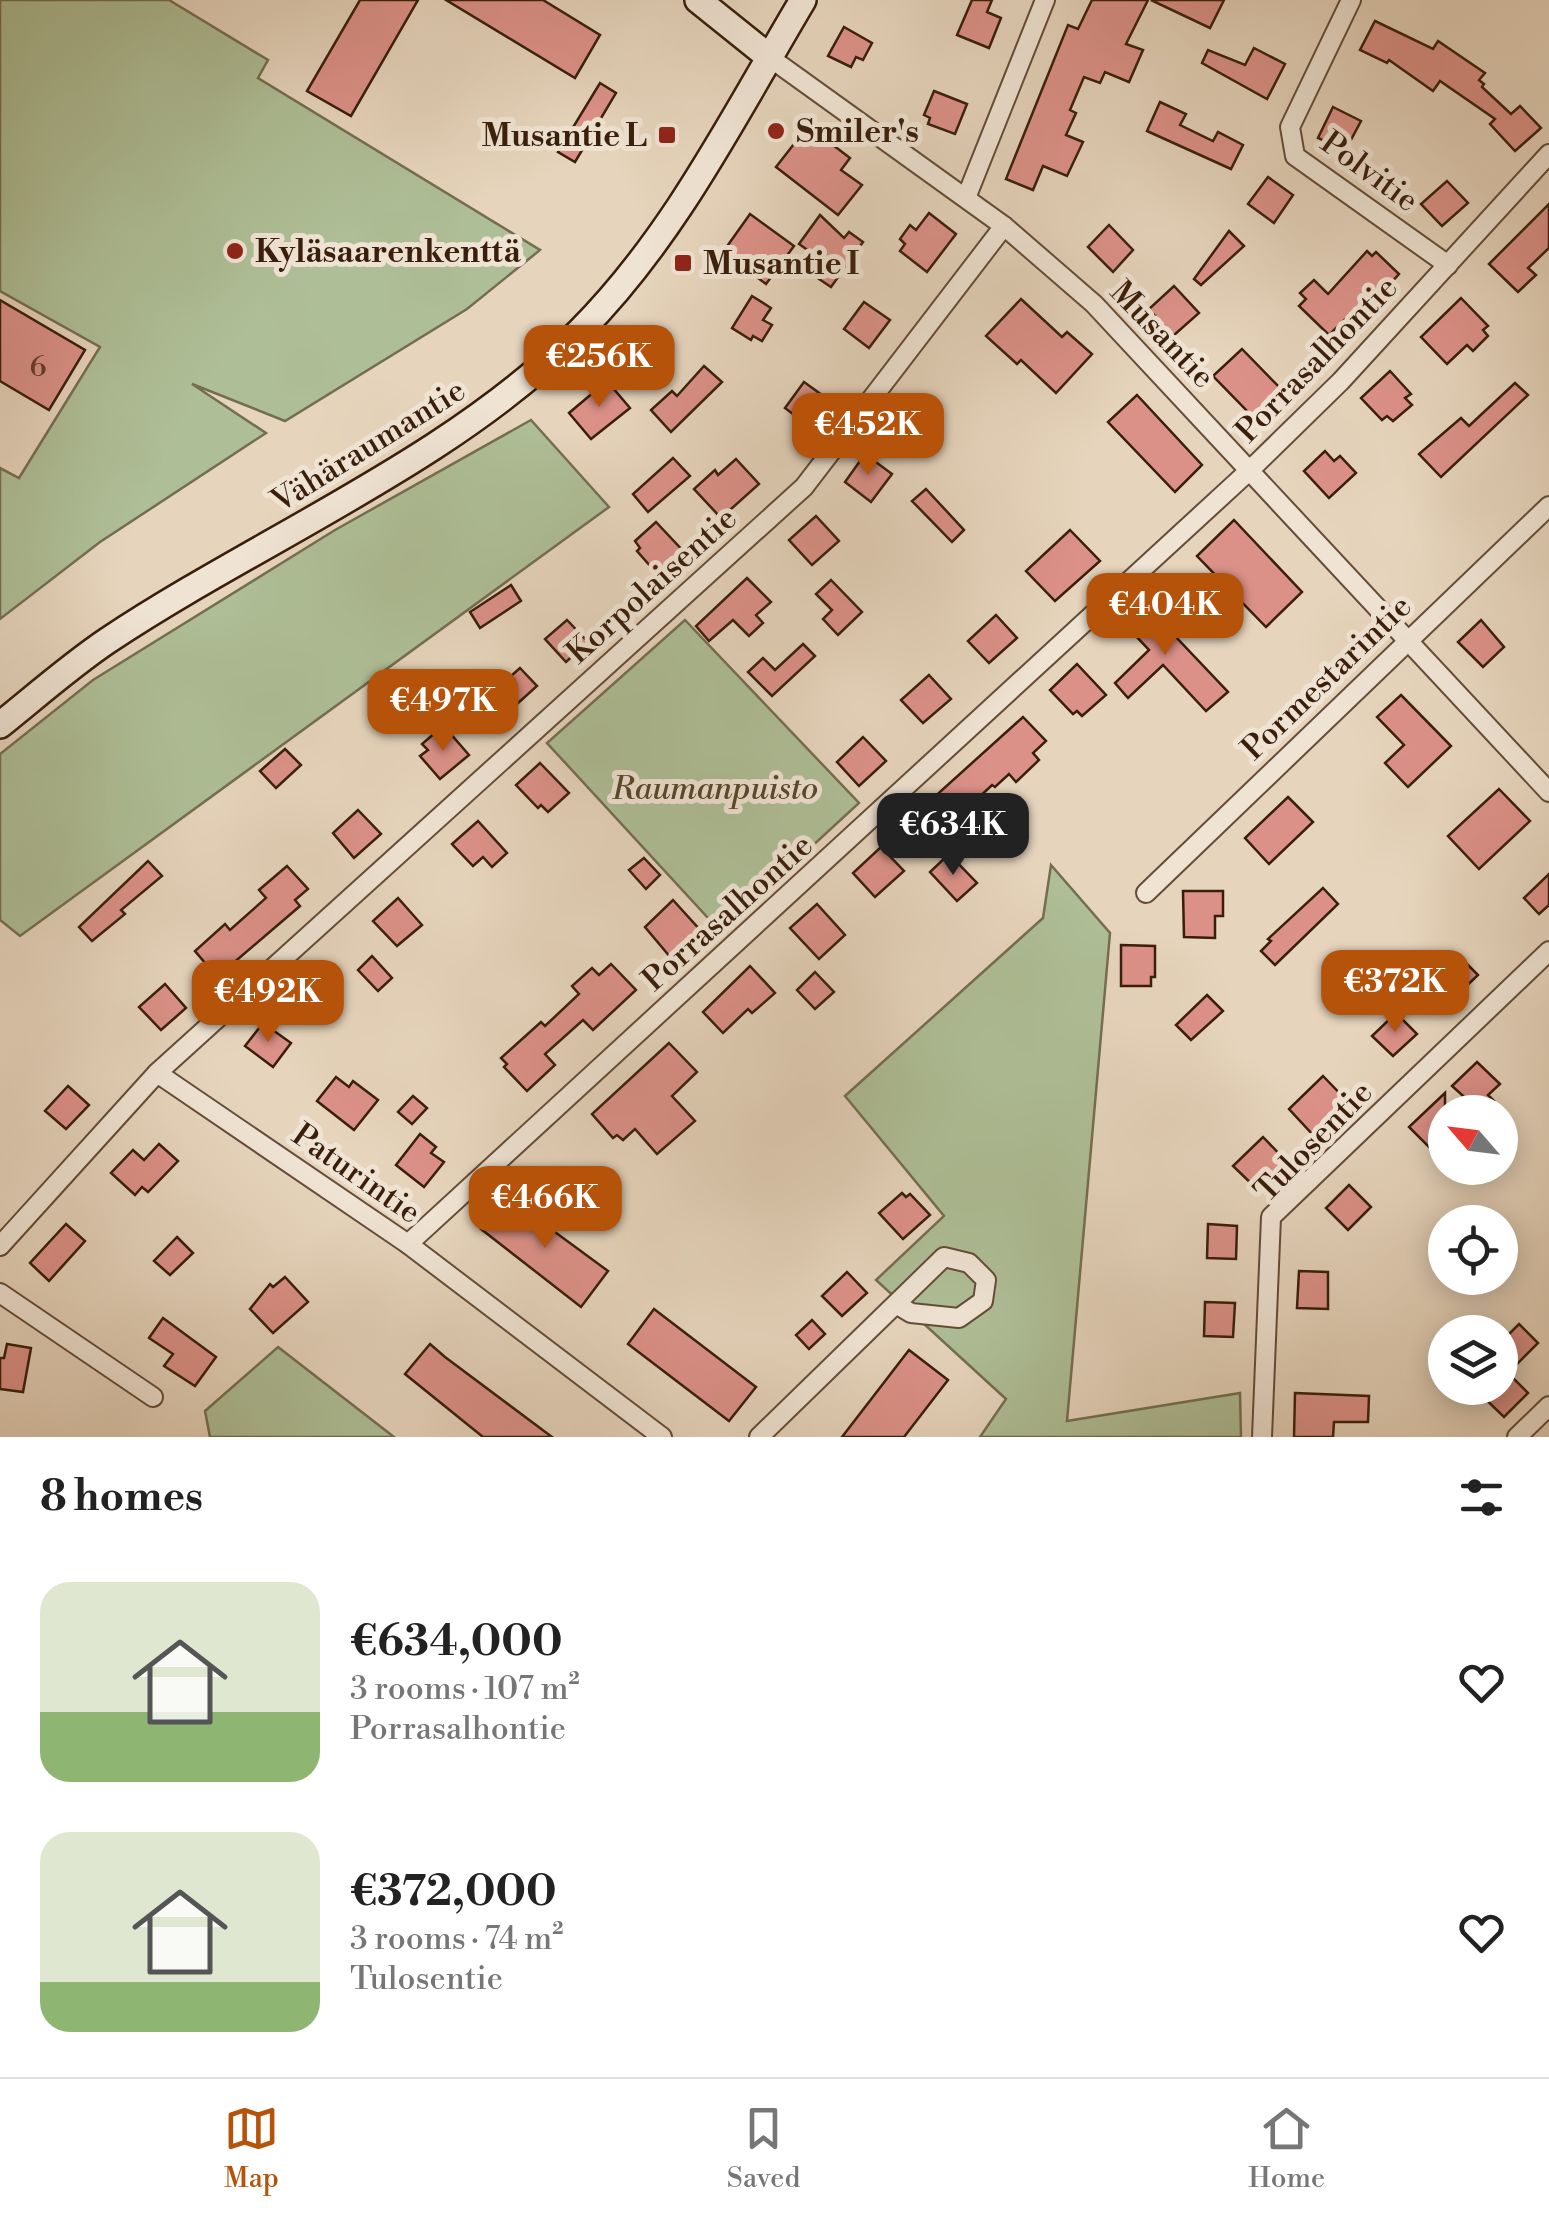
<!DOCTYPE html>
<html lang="en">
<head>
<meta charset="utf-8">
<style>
  :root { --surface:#fff; --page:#f6f6f6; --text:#222; --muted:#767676; --line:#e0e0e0; --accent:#b45309 }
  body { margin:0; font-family:"Libre Bodoni",serif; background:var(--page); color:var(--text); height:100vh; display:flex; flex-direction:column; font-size:38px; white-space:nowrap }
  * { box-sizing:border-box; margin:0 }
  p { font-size:32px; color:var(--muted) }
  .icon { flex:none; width:55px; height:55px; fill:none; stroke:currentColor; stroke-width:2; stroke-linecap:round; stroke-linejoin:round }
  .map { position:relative; height:1437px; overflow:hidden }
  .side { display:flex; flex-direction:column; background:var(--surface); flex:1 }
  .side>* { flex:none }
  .needle { width:65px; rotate:298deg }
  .fabs { position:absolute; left:1428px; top:1095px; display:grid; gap:20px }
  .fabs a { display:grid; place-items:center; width:90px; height:90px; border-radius:50%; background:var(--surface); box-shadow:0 5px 25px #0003; font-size:50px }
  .price { position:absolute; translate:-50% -85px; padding:0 22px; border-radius:20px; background:var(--accent); color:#fff; font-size:32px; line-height:65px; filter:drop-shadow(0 2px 5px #0008) }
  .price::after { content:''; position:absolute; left:50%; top:60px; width:30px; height:22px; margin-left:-15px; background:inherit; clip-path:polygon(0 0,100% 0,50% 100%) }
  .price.current { background:#222; color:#fff }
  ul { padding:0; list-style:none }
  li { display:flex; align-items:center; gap:30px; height:250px; padding:0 40px }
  li span { display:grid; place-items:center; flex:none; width:280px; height:200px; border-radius:30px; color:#555 }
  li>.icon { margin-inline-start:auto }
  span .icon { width:120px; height:120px; fill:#fffc; stroke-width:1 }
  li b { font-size:42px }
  h2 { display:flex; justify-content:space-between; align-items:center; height:120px; padding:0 40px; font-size:42px }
  .dock { display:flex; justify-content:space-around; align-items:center; height:140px; border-top:2px solid var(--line); background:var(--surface); font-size:28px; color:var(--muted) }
  .dock a { display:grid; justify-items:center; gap:5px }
  .dock .current { color:var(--accent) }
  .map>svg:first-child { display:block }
</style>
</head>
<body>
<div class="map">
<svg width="1549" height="1437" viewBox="0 0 1549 1437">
  <rect width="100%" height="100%" fill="#e6d4bc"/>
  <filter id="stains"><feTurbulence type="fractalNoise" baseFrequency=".002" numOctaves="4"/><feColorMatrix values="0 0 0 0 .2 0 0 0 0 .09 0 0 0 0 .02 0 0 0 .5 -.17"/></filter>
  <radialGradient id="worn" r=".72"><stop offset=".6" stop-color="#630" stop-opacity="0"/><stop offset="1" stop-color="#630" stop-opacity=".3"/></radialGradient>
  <!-- green -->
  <g fill="#aebe96" stroke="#746e51" stroke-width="2.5">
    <path d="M0 0H169L268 60 258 78 540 250 467 309 285 421 192 384 266 433 100 542 0 619V468L19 478 100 347 0 291Z"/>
    <path d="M531 420 609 507 20 936 0 920V754L93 680 335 530Z"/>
    <path d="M685 620 859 803 720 931 547 743Z"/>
    <path d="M1051 865 1110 933 1067 1421 1240 1393 1241 1437H980L1006 1399 876 1280 944 1216 845 1096 1043 918Z"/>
    <path d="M278 1347 394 1437H210L205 1411Z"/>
  </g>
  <!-- building -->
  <g fill="#dc9188" stroke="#391e0c" stroke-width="2.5">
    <path d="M360 0H418L351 116 307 91Z"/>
    <path d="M446 0H543L600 35 575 78Z"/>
    <path d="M972 0H992L987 12 1001 18 989 48 957 35Z"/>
    <path d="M1092 0H1148L1126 44 1143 50 1129 82 1105 72 1100 83 1084 77 1070 110 1076 113 1066 135 1083 142 1067 176 1043 166 1033 190 1006 179 1068 25 1078 29Z"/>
    <path d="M1151 0H1224L1210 28Z"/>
    <path d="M1375 21 1433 49 1438 41 1485 73 1479 80 1484 84 1482 87 1511 114 1520 106 1541 128 1515 151 1490 124 1495 119 1440 81 1433 91 1389 60 1387 63 1360 50Z"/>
    <path d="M844 27 872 43 863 60 856 57 851 67 828 56Z"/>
    <path d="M1254 48 1285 64 1267 99 1202 63 1208 50 1245 65Z"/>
    <path d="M600 83 616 93 575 162 558 152Z"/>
    <path d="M934 91 967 104 955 134 928 124 930 118 924 115Z"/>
    <path d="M1160 102 1186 114 1180 125 1213 141 1218 132 1243 145 1231 169 1147 131Z"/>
    <path d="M1333 107 1361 121 1345 151 1318 138Z"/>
    <path d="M808 126 850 158 841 170 862 185 838 215 776 167Z"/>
    <path d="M1268 177 1293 195 1274 223 1248 204Z"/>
    <path d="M1447 181 1468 203 1442 226 1421 204Z"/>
    <path d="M1549 204V248L1528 268 1536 275 1518 292 1489 264Z"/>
    <path d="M929 213 956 234 927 272 900 251 905 244 900 239 910 225 916 230Z"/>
    <path d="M750 214 794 246 766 284 723 252Z"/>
    <path d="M820 215 844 238 849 232 863 242 831 287 816 277 826 263 799 244Z"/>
    <path d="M1109 225 1133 250 1113 272 1088 247Z"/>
    <path d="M1229 231 1244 246 1201 285 1194 279Z"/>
    <path d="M1367 251 1372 256 1376 252 1399 274 1376 299 1371 294 1329 335 1299 306 1306 299 1300 293 1314 280 1328 294Z"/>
    <path d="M1174 286 1199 313 1173 336 1149 309Z"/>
    <path d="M752 296 771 308 763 320 772 325 762 341 753 336 751 340 732 328Z"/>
    <path d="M1461 298 1488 326 1483 330 1488 336 1473 351 1467 345 1447 364 1421 337Z"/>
    <path d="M1021 299 1062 337 1067 332 1092 354 1056 393 1021 360 1017 364 986 336Z"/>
    <path d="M0 300 85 350 49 410 0 381Z"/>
    <path d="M864 302 890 320 869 348 844 329Z"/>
    <path d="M1242 349 1283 391 1254 418 1213 376Z"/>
    <path d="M704 366 722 382 671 432 651 410 672 391 677 396Z"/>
    <path d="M1390 371 1411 394 1405 398 1412 405 1393 421 1387 416 1382 420 1361 398Z"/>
    <path d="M607 381 630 408 591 439 569 413Z"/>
    <path d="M804 382 829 400 810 427 785 408Z"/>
    <path d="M1515 383 1528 395 1441 477 1419 454 1461 418 1469 426Z"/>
    <path d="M1137 395 1202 465 1175 492 1108 422Z"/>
    <path d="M910 397 935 417 914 443 889 424Z"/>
    <path d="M1325 451 1334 461 1340 456 1356 473 1329 498 1304 471Z"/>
    <path d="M865 454 892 474 871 502 845 482Z"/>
    <path d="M673 458 690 476 648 512 633 494Z"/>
    <path d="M736 459 759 484 721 518 694 489 715 470 718 475Z"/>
    <path d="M926 489 964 530 952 542 912 501Z"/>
    <path d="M816 516 839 541 812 565 789 540Z"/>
    <path d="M1234 520 1302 592 1266 627 1197 556Z"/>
    <path d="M656 522 685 553 659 576 637 551 640 548 635 541Z"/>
    <path d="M1070 530 1100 561 1055 601 1026 571Z"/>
    <path d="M747 578 771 602 756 615 763 623 749 636 733 620 709 641 696 626Z"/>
    <path d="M831 580 862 612 838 635 823 619 832 610 816 594Z"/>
    <path d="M511 585 521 601 480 628 470 612Z"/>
    <path d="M1137 596 1228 692 1206 711 1163 665 1128 698 1115 683 1149 650 1116 615Z"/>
    <path d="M996 615 1017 638 989 663 968 641Z"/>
    <path d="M567 620 588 642 566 662 545 639Z"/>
    <path d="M1481 620 1504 647 1483 667 1458 642Z"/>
    <path d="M803 644 815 656 772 696 748 672 763 658 775 670Z"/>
    <path d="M1077 664 1106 695 1082 716 1077 711 1073 714 1050 690Z"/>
    <path d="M520 668 537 686 517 704 500 686Z"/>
    <path d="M929 675 951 699 923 723 901 700Z"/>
    <path d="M1401 695 1451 746 1408 787 1385 763 1404 745 1377 717Z"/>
    <path d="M1023 717 1046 741 1033 753 1039 760 1016 782 1009 774 995 787 992 785 943 831 921 809Z"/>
    <path d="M436 732 441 738 449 732 469 755 440 779 420 756 428 750 422 744Z"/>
    <path d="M863 737 886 761 859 786 837 762Z"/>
    <path d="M285 749 301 765 276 788 260 771Z"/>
    <path d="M540 763 569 793 548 812 541 805 538 808 516 785Z"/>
    <path d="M1499 789 1530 821 1479 869 1448 836Z"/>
    <path d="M1288 797 1313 822 1269 864 1245 838Z"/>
    <path d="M358 810 381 834 354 858 333 833Z"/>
    <path d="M478 821 507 853 492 867 483 857 473 866 452 844Z"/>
    <path d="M881 847 904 871 875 897 853 873Z"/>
    <path d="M949 854 977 883 957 901 930 872Z"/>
    <path d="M644 858 660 875 646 889 629 870Z"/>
    <path d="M148 861 162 876 121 910 125 914 92 941 79 927Z"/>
    <path d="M287 866 308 889 295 900 300 906 217 977 195 951 225 924 230 930 266 898 259 890Z"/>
    <path d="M1549 874V905L1539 914 1524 898Z"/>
    <path d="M1323 888 1338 904 1275 965 1261 951 1271 941 1268 939Z"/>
    <path d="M1183 891H1223V916H1215V938L1184 937Z"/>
    <path d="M398 898 422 925 397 946 373 921Z"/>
    <path d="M673 900 701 931 671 958 645 927Z"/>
    <path d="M817 904 845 935 819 959 790 928Z"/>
    <path d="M1121 945 1155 946V977H1151V986H1121Z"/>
    <path d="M1457 954 1478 975 1454 998 1434 977Z"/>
    <path d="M1403 955 1416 971 1400 982 1388 966Z"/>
    <path d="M372 956 392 978 378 991 358 970Z"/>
    <path d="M611 964 636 990 593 1030 583 1020 545 1054 555 1065 527 1091 504 1067 507 1064 501 1058 541 1022 545 1026 579 994 572 986 592 968 599 975Z"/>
    <path d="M750 966 775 993 752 1013 748 1009 723 1033 703 1012Z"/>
    <path d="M815 972 834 992 815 1009 797 990Z"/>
    <path d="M165 984 186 1008 161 1030 139 1007Z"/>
    <path d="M1207 995 1223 1011 1191 1040 1176 1025Z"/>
    <path d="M1396 1013 1417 1034 1393 1056 1372 1036Z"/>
    <path d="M263 1023 291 1043 273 1067 245 1046Z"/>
    <path d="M669 1043 697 1072 672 1096 695 1121 657 1154 635 1129 623 1140 617 1135 613 1138 592 1114Z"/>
    <path d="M1477 1062 1500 1084 1488 1095 1494 1101 1481 1112 1452 1086Z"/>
    <path d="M1323 1076 1349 1103 1314 1136 1289 1109Z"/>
    <path d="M336 1077 349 1087 353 1081 378 1100 354 1130 317 1101Z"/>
    <path d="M68 1086 89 1105 66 1129 45 1111Z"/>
    <path d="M1445 1093V1163L1409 1127Z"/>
    <path d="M413 1096 427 1108 412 1124 398 1112Z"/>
    <path d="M420 1134 436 1147 431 1153 444 1162 424 1187 396 1165Z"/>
    <path d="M1263 1137 1287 1162 1258 1190 1233 1166Z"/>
    <path d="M159 1144 178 1161 148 1192 142 1187 135 1195 111 1173 133 1150 144 1160Z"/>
    <path d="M1349 1185 1371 1207 1348 1230 1326 1208Z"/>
    <path d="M902 1193 906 1197 910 1194 930 1215 903 1239 879 1213Z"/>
    <path d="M506 1196 608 1271 581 1307 481 1229Z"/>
    <path d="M66 1224 85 1241 49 1281 30 1263Z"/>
    <path d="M1208 1224 1237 1226 1236 1259 1207 1258Z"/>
    <path d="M177 1237 193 1253 170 1275 154 1261Z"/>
    <path d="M1299 1271 1328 1272V1309L1297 1308Z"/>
    <path d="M847 1272 867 1293 842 1316 822 1296Z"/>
    <path d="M285 1277 308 1302 273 1333 250 1309 270 1284 273 1287Z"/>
    <path d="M1205 1302 1235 1303 1233 1337 1204 1336Z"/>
    <path d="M654 1309 756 1387 729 1421 628 1344Z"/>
    <path d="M163 1318 216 1357 195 1386 164 1366 173 1354 149 1338Z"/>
    <path d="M812 1320 825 1334 809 1349 796 1335Z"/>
    <path d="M1519 1324 1538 1343 1508 1373 1528 1393 1504 1417 1474 1388H1500V1343Z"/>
    <path d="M7 1344 31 1348 23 1392 0 1389V1358H4Z"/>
    <path d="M430 1344 445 1357 552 1437H483L405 1374Z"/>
    <path d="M909 1350 948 1380 904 1437H842Z"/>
    <path d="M1295 1393 1369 1396 1368 1422H1334L1333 1437H1294Z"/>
  </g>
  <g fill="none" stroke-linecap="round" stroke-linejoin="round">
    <!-- street casing -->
    <g stroke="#644c38" stroke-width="22">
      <g id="street">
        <path d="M1351 0 1290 127 1295 156 1448 265"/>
        <path d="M769 57 1004 226 1094 304 1549 792"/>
        <path d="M966 198 1045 0"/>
        <path d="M1146 893 1549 506"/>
        <path d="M157 1073 408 1244 662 1437"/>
        <path d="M408 1244 1250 470 1341 381 1549 154"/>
        <path d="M0 1246 157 1073 804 487 1004 226"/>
        <path d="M0 1293 153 1397"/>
        <path d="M759 1437 944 1257 969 1263 986 1280 983 1301 959 1318 911 1313 896 1304"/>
        <path d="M1262 1437 1271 1217 1549 951"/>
        <path d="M1517 1437 1549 1406"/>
      </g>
    </g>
    <!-- secondary casing -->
    <g stroke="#391e0c" stroke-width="30">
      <g id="secondary">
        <path d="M698 0 769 57"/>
        <path d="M0 725C35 697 70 666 107 641 260 539 449 462 580 331 674 237 735 114 803 0"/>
      </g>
    </g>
    <!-- street -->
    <use href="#street" stroke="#efe3d3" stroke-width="18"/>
    <!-- secondary -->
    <use href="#secondary" stroke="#efe3d3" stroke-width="25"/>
  </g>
  <!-- markers -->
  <g fill="#8f2418" stroke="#efe3d3" stroke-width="4">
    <circle cx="776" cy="131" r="10"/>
    <rect x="657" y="125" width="20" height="20" rx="5"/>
    <circle cx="235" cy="251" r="10"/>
    <rect x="673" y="253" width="20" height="20" rx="5"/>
  </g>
  <g text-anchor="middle" stroke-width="10" stroke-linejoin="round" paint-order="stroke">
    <!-- number labels -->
    <g font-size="28" fill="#623b2b">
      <text x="38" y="376">6</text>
    </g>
    <!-- poi labels -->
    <g font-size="32" font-weight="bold" fill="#391e0c" stroke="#efe3d3" text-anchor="start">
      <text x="796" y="142">Smiler's</text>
      <text x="647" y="146" text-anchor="end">Musantie L</text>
      <text x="255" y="262">Kyläsaarenkenttä</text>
      <text x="703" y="274">Musantie I</text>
    </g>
    <!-- street labels -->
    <g font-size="32" fill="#391e0c" stroke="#efe3d3">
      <text transform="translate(1370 171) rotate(36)" y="11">Polvitie</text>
      <text transform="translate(1163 334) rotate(46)" y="11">Musantie</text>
      <text transform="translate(1316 359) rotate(-46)" y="11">Porrasalhontie</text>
      <text transform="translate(368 445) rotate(-32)" y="11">Vähäraumantie</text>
      <text transform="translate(651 585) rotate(-42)" y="11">Korpolaisentie</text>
      <text transform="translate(1326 677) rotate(-44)" y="11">Pormestarintie</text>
      <text transform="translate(727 912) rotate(-42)" y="11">Porrasalhontie</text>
      <text transform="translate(1313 1141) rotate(-46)" y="11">Tulosentie</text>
      <text transform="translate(357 1173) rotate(35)" y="11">Paturintie</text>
    </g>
    <!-- park labels -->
    <g font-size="32" font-style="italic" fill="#56462e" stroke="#efe3d3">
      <text x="715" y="799">Raumanpuisto</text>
    </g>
  </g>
  <rect width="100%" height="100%" filter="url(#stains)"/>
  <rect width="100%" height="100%" fill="url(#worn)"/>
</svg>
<div class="fabs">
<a><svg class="needle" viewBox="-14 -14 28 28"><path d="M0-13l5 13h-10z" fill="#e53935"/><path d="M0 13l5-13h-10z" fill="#767676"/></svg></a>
<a><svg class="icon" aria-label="locate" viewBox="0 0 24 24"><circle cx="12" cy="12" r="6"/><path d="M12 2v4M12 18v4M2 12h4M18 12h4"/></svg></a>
<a><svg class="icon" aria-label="layers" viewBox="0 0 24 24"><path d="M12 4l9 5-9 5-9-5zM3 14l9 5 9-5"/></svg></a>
</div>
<b class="price" style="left:599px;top:410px">€256K</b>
<b class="price" style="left:868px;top:478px">€452K</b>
<b class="price" style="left:1165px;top:658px">€404K</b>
<b class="price" style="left:443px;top:754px">€497K</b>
<b class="price current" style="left:953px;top:878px">€634K</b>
<b class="price" style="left:1395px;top:1035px">€372K</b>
<b class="price" style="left:268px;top:1045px">€492K</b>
<b class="price" style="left:545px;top:1251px">€466K</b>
</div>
<section class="side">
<h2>8 homes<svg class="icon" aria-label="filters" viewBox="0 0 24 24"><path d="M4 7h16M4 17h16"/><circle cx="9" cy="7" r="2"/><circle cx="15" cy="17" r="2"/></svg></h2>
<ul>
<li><span style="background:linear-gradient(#dfe7d0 65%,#8fb573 0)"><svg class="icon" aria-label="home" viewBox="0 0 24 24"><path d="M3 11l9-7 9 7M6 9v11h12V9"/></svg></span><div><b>€634,000</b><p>3 rooms · 107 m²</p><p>Porrasalhontie</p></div><svg class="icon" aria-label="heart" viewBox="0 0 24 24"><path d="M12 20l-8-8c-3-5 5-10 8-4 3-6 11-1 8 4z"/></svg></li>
<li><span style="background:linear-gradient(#dfe7d0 75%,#8fb573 0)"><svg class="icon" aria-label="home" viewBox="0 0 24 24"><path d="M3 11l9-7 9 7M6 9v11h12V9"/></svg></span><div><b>€372,000</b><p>3 rooms · 74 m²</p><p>Tulosentie</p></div><svg class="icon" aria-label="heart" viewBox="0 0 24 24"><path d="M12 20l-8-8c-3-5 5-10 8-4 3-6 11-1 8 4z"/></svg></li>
</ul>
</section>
<nav class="dock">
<a class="current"><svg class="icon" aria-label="map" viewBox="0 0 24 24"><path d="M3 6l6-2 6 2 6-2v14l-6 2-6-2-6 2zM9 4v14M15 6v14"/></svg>Map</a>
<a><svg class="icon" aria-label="saved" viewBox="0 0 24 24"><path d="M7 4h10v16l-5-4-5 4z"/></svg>Saved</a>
<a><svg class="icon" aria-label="home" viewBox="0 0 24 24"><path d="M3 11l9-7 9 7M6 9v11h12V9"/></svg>Home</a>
</nav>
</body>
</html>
